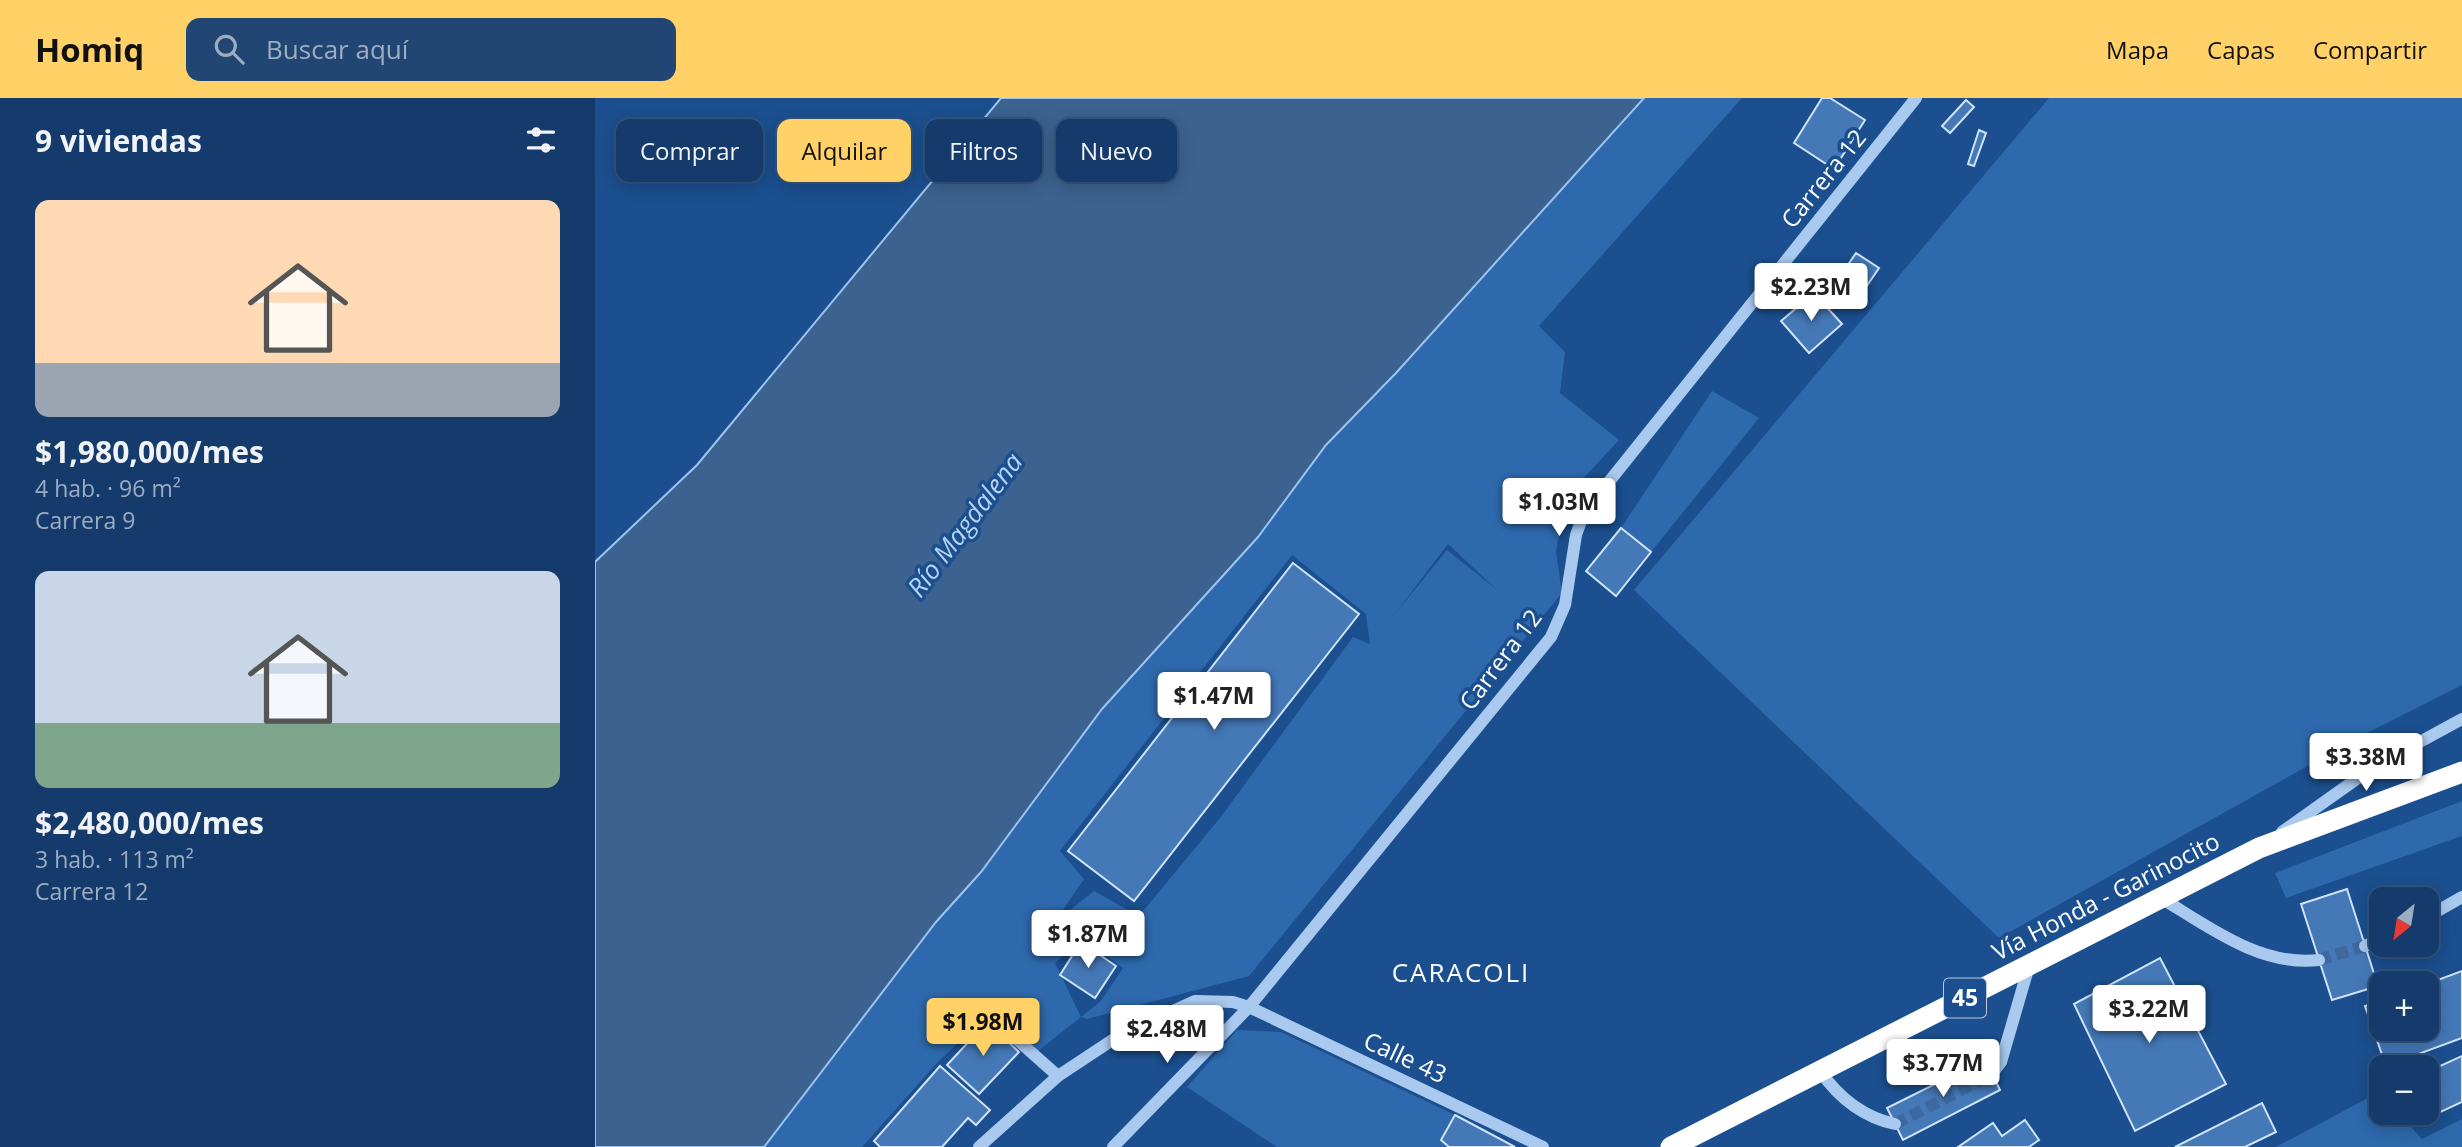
<!DOCTYPE html>
<html lang="es">
<head>
<meta charset="utf-8">
<style>
  :root { --surface:#143b6b; --page:#214673; --text:#f1f3f6; --muted:#9dadc1; --line:#33557e; --accent:#ffd166 }
  body { margin:0; font-family:"Open Sans",sans-serif; background:var(--page); color:var(--text); height:100vh; display:flex; flex-direction:column; font-size:26px; white-space:nowrap }
  * { box-sizing:border-box; margin:0 }
  p { font-size:23px; color:var(--muted) }
  .icon { flex:none; width:38px; height:38px; fill:none; stroke:currentColor; stroke-width:2; stroke-linecap:round; stroke-linejoin:round }
  .map { position:relative; flex:1; overflow:hidden }
  .side { display:flex; flex-direction:column; background:var(--surface); width:595px }
  .side>* { flex:none }
  .guide { position:absolute; left:21px; top:21px; width:665px; height:63px; display:flex; gap:14px }
  .needle { width:46px; rotate:210deg }
  .tools { position:absolute; left:1774px; top:789px; display:grid; gap:14px }
  .tools a { display:grid; place-items:center; width:70px; height:70px; border-radius:14px; background:var(--surface); box-shadow:0 4px 18px #0003,0 0 0 2px var(--line); font-size:35px }
  .price { position:absolute; translate:-50% -60px; padding:0 16px; border-radius:7px; background:#fff; color:#222; font-size:23px; line-height:46px; filter:drop-shadow(0 2px 4px #0008) }
  .price::after { content:''; position:absolute; left:50%; top:42px; width:21px; height:16px; margin-left:-10px; background:inherit; clip-path:polygon(0 0,100% 0,50% 100%) }
  .price.selected { background:var(--accent); color:#111 }
  ul { padding:0; list-style:none }
  li { display:grid; align-content:center; gap:14px; height:371px; padding:0 35px }
  li span { display:grid; place-items:center; height:217px; border-radius:14px; color:#555 }
  li>.icon { margin-inline-start:auto }
  span .icon { width:126px; height:126px; fill:#fffc; stroke-width:1 }
  li b { font-size:30px }
  h2 { display:flex; justify-content:space-between; align-items:center; height:84px; padding:0 35px; font-size:30px }
  .tag { padding:0 24px; border-radius:14px; background:var(--surface); box-shadow:0 4px 18px #0003,0 0 0 2px var(--line); font-size:24px; line-height:63px }
  .tag.selected { background:var(--accent); color:#111 }
  header { display:flex; align-items:center; gap:42px; box-sizing:border-box; height:98px; padding:0 35px; background:var(--accent); color:#111 }
  header strong { font-size:33px }
  nav { display:flex; gap:38px; margin-inline-start:auto; font-size:24px }
  .search { width:490px; height:63px; background:var(--page); display:flex; align-items:center; gap:18px; box-sizing:border-box; padding:0 24px; border-radius:14px; color:var(--muted); font-size:26px }
  main { display:flex; flex:1; min-height:0 }
  .map>svg:first-child { display:block }
</style>
</head>
<body>
<header>
<strong>Homiq</strong>
<div class="search"><svg class="icon" aria-label="search" viewBox="0 0 24 24"><circle cx="10" cy="10" r="6"/><path d="M15 15l6 6"/></svg>Buscar aquí</div>
<nav><a>Mapa</a><a>Capas</a><a>Compartir</a></nav>
</header>
<main>
<section class="side">
<h2>9 viviendas<svg class="icon" aria-label="filters" viewBox="0 0 24 24"><path d="M4 7h16M4 17h16"/><circle cx="9" cy="7" r="2"/><circle cx="15" cy="17" r="2"/></svg></h2>
<ul>
<li><span style="background:linear-gradient(#ffd9b3 75%,#9aa5b1 0)"><svg class="icon" aria-label="home" viewBox="0 0 24 24"><path d="M3 11l9-7 9 7M6 9v11h12V9"/></svg></span><div><b>$1,980,000/mes</b><p>4 hab. · 96 m²</p><p>Carrera 9</p></div></li>
<li><span style="background:linear-gradient(#c9d6e8 70%,#7fa58c 0)"><svg class="icon" aria-label="home" viewBox="0 0 24 24"><path d="M3 11l9-7 9 7M6 9v11h12V9"/></svg></span><div><b>$2,480,000/mes</b><p>3 hab. · 113 m²</p><p>Carrera 12</p></div></li>
</ul>
</section>
<div class="map">
<svg width="1867" height="1049" viewBox="0 0 1867 1049">
  <rect width="100%" height="100%" fill="#1b4f8f"/>
  <!-- green -->
  <g fill="#2e69ad" fill-rule="evenodd">
    <path d="M1049 0H1147L944 228 970 254 965 295 1024 342 972 398 961 453 967 495 654 878 492 921 486 919 443 953 394 915 342 965 267 1049H169L341 824 386 774 507 611 663 439 731 347ZM853 446 901 491 852 452 799 517ZM697 457 771 516 775 546 758 539 625 720 544 818 499 793 459 825 489 781 465 753ZM486 840 528 870 506 903 486 919 460 865Z"/>
    <path d="M1454 0H1867V587L1772 635 1404 840 1039 492Z"/>
    <path d="M1117 293 1164 320 1056 454 1026 430Z"/>
    <path d="M1867 703V738L1691 800 1680 775Z"/>
    <path d="M642 932 686 934 860 1017 846 1042 854 1049H682L592 989Z"/>
    <path d="M1784 994 1787 1015H1804L1827 1041 1867 1021V1049H1681Z"/>
  </g>
  <!-- water -->
  <path fill="#3c6290" stroke="#9cc4f0" stroke-width="2" d="M406 0H1049L801 275 731 347 663 439 507 611 386 774 341 824 169 1049H0V464L102 367Z"/>
  <!-- building -->
  <g fill="#4478b7" stroke="#cfe3fa" stroke-width="2">
    <path d="M1227 0H1235L1270 22 1239 71 1199 45Z"/>
    <path d="M1371 2 1379 9 1355 35 1347 28Z"/>
    <path d="M1384 32 1391 35 1379 68 1373 66Z"/>
    <path d="M1261 155 1284 170 1267 195 1244 180Z"/>
    <path d="M1219 195 1247 226 1214 255 1186 223Z"/>
    <path d="M1026 430 1056 454 1021 498 991 473Z"/>
    <path d="M698 465 764 516 539 803 473 753Z"/>
    <path d="M1752 791 1783 888 1737 902 1706 806Z"/>
    <path d="M486 844 521 868 500 900 465 877Z"/>
    <path d="M1565 860 1631 986 1540 1033 1479 906Z"/>
    <path d="M1867 873V940L1791 968 1770 908 1787 902V931H1832V886Z"/>
    <path d="M392 924 424 954 384 996 352 967Z"/>
    <path d="M1867 958V1004L1826 1023 1822 1015H1832V974Z"/>
    <path d="M1390 961 1405 992 1308 1042 1292 1010Z"/>
    <path d="M345 968 395 1012 381 1027 373 1020 347 1049H285L279 1043Z"/>
    <path d="M1667 1005 1681 1034 1650 1049H1580Z"/>
    <path d="M860 1017 920 1049H854L846 1042Z"/>
    <path d="M1430 1022 1444 1042 1434 1049H1363L1398 1025 1407 1038Z"/>
  </g>
  <g fill="none" stroke-linecap="round" stroke-linejoin="round">
    <!-- minor-tunnel -->
    <g stroke="#3d69a0" stroke-width="12" stroke-dasharray="12 6" stroke-linecap="butt">
      <path d="M1724 862 1770 848"/>
      <path d="M1300 1026 1397 976"/>
    </g>
    <!-- minor -->
    <g stroke="#a9c9ee" stroke-width="12">
      <path d="M1687 734 1777 670 1867 621"/>
      <path d="M1566 800C1614 829 1666 869 1724 862"/>
      <path d="M1832 819 1867 799"/>
      <path d="M1770 848 1787 840"/>
      <path d="M409 930 463 978"/>
      <path d="M1225 973C1244 1000 1267 1019 1300 1026"/>
      <path d="M1397 976 1406 964 1434 868"/>
      <path d="M384 1049 463 978 525 937 600 903 638 904 654 909 948 1049"/>
      <path d="M518 1049 654 909 956 539 970 507 981 437 989 415 1321 0"/>
    </g>
    <!-- highway -->
    <path stroke="#fff" stroke-width="21" d="M1076 1049 1664 750 1867 674"/>
  </g>
  <g text-anchor="middle" stroke-width="7" stroke-linejoin="round" paint-order="stroke">
    <!-- shield labels -->
    <rect fill="#1b4f8f" stroke="#bbcadd" stroke-width="2" x="1349" y="880.5" width="42" height="39" rx="5"/>
    <g font-size="23" font-weight="bold" fill="#fff">
      <text x="1370" y="908">45</text>
    </g>
    <!-- street labels -->
    <g font-size="24" fill="#fff" stroke="#1b4f8f">
      <text transform="translate(1229 81) rotate(-51)" y="8">Carrera 12</text>
      <text transform="translate(906 562) rotate(-53)" y="8">Carrera 12</text>
      <text transform="translate(1511 799) rotate(-27)" y="8">Vía Honda - Garinocito</text>
      <text transform="translate(810 960) rotate(25)" y="8">Calle 43</text>
    </g>
    <!-- water labels -->
    <g font-size="26" font-style="italic" fill="#b5d3f5" stroke="#1b4f8f">
      <text transform="translate(370 427) rotate(-53)" y="9">Río Magdalena</text>
    </g>
    <!-- neighbourhood labels -->
    <g font-size="26" letter-spacing="2" fill="#fff" stroke="#1b4f8f">
      <text x="866" y="884">CARACOLI</text>
    </g>
  </g>
</svg>
<div class="tools">
<a><svg class="needle" viewBox="-14 -14 28 28"><path d="M0-13l5 13h-10z" fill="#e53935"/><path d="M0 13l5-13h-10z" fill="#9dadc1"/></svg></a>
<a>+</a>
<a>−</a>
</div>
<b class="price" style="left:1216px;top:225px">$2.23M</b>
<b class="price" style="left:964px;top:440px">$1.03M</b>
<b class="price" style="left:619px;top:634px">$1.47M</b>
<b class="price" style="left:1771px;top:695px">$3.38M</b>
<b class="price" style="left:493px;top:872px">$1.87M</b>
<b class="price" style="left:1554px;top:947px">$3.22M</b>
<b class="price selected" style="left:388px;top:960px">$1.98M</b>
<b class="price" style="left:572px;top:967px">$2.48M</b>
<b class="price" style="left:1348px;top:1001px">$3.77M</b>
<div class="guide">
<a class="tag">Comprar</a>
<a class="tag selected">Alquilar</a>
<a class="tag">Filtros</a>
<a class="tag">Nuevo</a>
</div>
</div>
</main>
</body>
</html>
